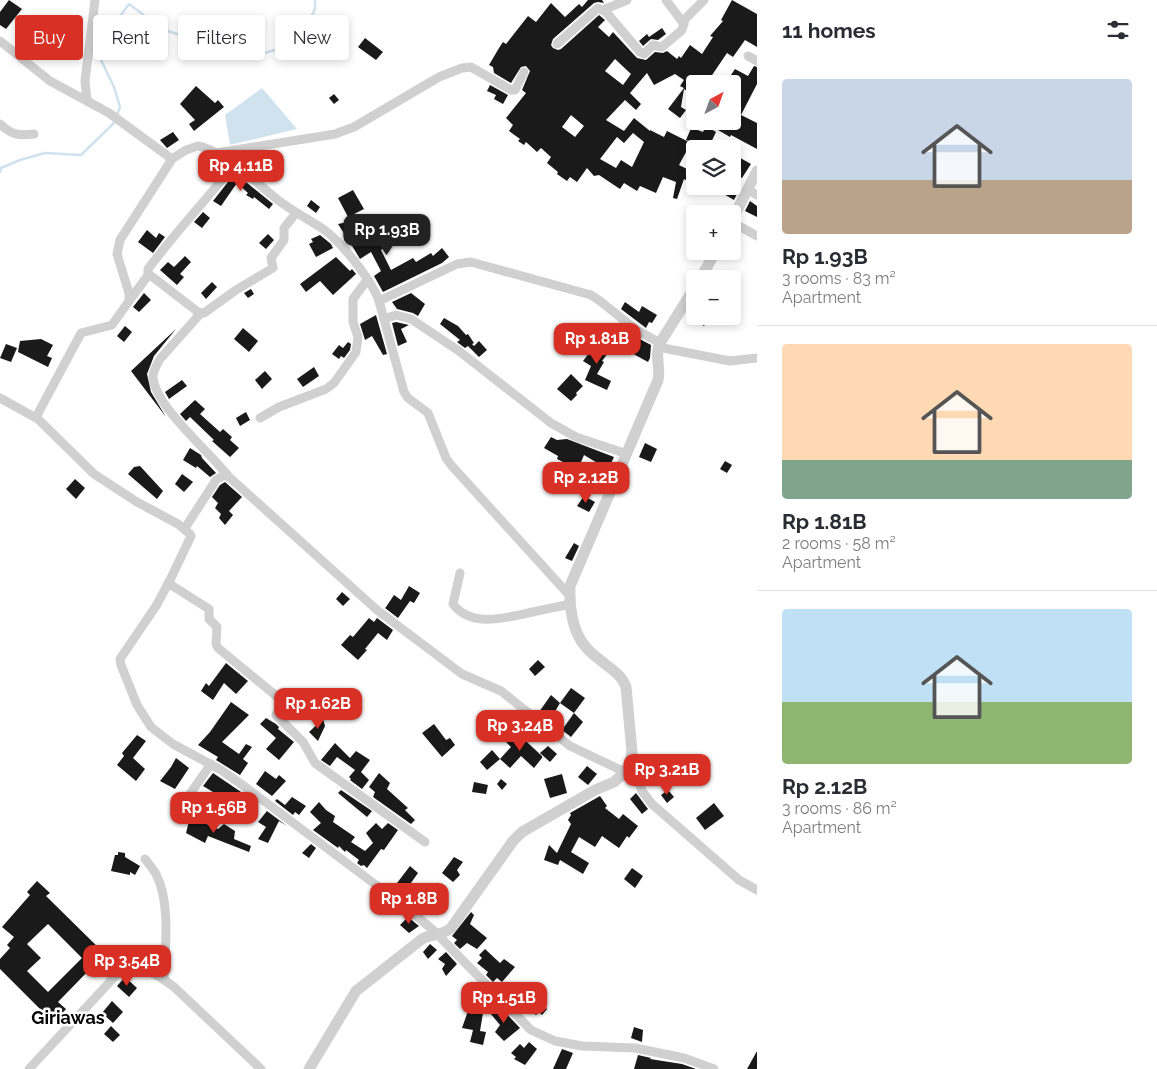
<!DOCTYPE html>
<html lang="en">
<head>
<meta charset="utf-8">
<style>
  :root { --surface:#fff; --page:#f7f7f7; --text:#2b2b33; --muted:#7c7c81; --line:#e1e1e2; --accent:#d93025 }
  body { margin:0; font-family:Raleway,sans-serif; background:var(--page); color:var(--text); height:100vh; display:flex; flex-direction:column; font-size:19px; white-space:nowrap }
  * { box-sizing:border-box; margin:0 }
  p { font-size:16px; color:var(--muted) }
  .icon { flex:none; width:28px; height:28px; fill:none; stroke:currentColor; stroke-width:2; stroke-linecap:round; stroke-linejoin:round }
  .map { position:relative; flex:1; overflow:hidden }
  .sheet { display:flex; flex-direction:column; background:var(--surface); width:400px }
  .sheet>* { flex:none }
  .guide { position:absolute; left:15px; top:15px; width:475px; height:45px; display:flex; gap:10px }
  .needle { width:32px; rotate:41deg }
  .controls { position:absolute; left:686px; top:75px; display:grid; gap:10px }
  .controls a { display:grid; place-items:center; width:55px; height:55px; border-radius:5px; background:var(--surface); box-shadow:0 2px 8px #0003; font-size:25px }
  .price { position:absolute; translate:-50% -42px; padding:0 11px; border-radius:10px; background:var(--accent); color:#fff; font-size:16px; line-height:32px; filter:drop-shadow(0 1px 2px #0008) }
  .price::after { content:''; position:absolute; left:50%; top:30px; width:15px; height:11px; margin-left:-8px; background:inherit; clip-path:polygon(0 0,100% 0,50% 100%) }
  .price.selected { background:#222; color:#fff }
  ul { padding:0; list-style:none }
  li { display:grid; align-content:center; gap:10px; height:265px; padding:0 25px }
  li+li { border-top:1px solid var(--line) }
  li span { display:grid; place-items:center; height:155px; border-radius:5px; color:#555 }
  li>.icon { margin-inline-start:auto }
  span .icon { width:90px; height:90px; fill:#fffc; stroke-width:1 }
  li b { font-size:21px }
  h2 { display:flex; justify-content:space-between; align-items:center; height:60px; padding:0 25px; font-size:21px }
  .pill { padding:0 18px; border-radius:5px; background:var(--surface); box-shadow:0 2px 8px #0003; font-size:18px; line-height:45px }
  .pill.selected { background:var(--accent); color:#fff }
  main { display:flex; flex:1; min-height:0 }
  .map>svg:first-child { display:block }
</style>
</head>
<body>
<main>
<div class="map">
<svg width="757" height="1069" viewBox="0 0 757 1069">
  <rect width="100%" height="100%" fill="#fff"/>
  <!-- water -->
  <path fill="#cfe2ee" d="M262 88 297 129 230 145 225 115Z"/>
  <g fill="none" stroke-linecap="round" stroke-linejoin="round">
    <!-- stream -->
    <g stroke="#cfe2ee" stroke-width="2.5">
      <path d="M117 115 120 107 114 87 101 60 115 23 129 4 162 29 195 40 258 55 288 46 304 31 315 9V0"/>
      <path d="M0 172 1 168 20 160 45 153 81 155 113 124 115 120"/>
    </g>
  </g>
  <!-- building -->
  <g fill="#1a1a1a" fill-rule="evenodd">
    <path d="M9 0 22 9 6 29 0 25V12Z"/>
    <path d="M588 0H602L604 3 598 2 594 3 553 39 551 45 553 48 558 50 561 49 599 15 605 20 598 27 609 37 613 32 637 58 646 60 655 52 663 53 667 51 677 59 679 56 681 58 690 45 702 54 713 37 710 36 723 21 721 20 732 0 757 14V47L745 40 733 57 727 53 706 84H695V88L691 94 684 89 681 107 686 110 680 118 668 109 684 88 680 86 684 80 675 74 654 85 647 73 630 93 641 104 636 110 625 100 606 120 624 131 634 118 650 131V130L664 137 667 131 691 143 679 165 695 173V180L692 184 684 179 677 199 673 198 676 182 663 177 656 193 640 186 637 191 624 183 620 189 599 175 594 176 587 168 577 182 570 177 567 181 557 174 558 172 547 163 551 157 541 148 537 152 526 142 524 145 518 141 520 139 509 131 513 125 506 118 526 93 522 90 530 71 526 66 521 67 511 83 494 73 493 67 489 65 499 48 503 42 506 44 528 16 536 22 551 3 565 17 579 4 582 7ZM615 59 631 74 623 85 605 71ZM571 115 584 126 575 137 562 127ZM633 133 644 142 632 167 621 160 616 168 600 159 617 137 624 143Z"/>
    <path d="M662 28 666 34 658 40 651 39 643 46 639 41 647 34 649 37Z"/>
    <path d="M365 38 383 52 376 60 358 47Z"/>
    <path d="M754 66 757 67V84L741 115 757 123V149L731 135 730 137 718 130 722 121H732V101L739 89 727 81 735 69 748 76Z"/>
    <path d="M490 85 508 95 503 104 494 99 496 95 487 91Z"/>
    <path d="M196 86 215 103 218 100 224 107 194 131 189 124 195 120 180 104Z"/>
    <path d="M334 94 339 100 334 104 329 98Z"/>
    <path d="M695 119V129L703 132 706 126 716 132 708 149 695 140V144L686 140Z"/>
    <path d="M173 132 179 140 167 148 160 140Z"/>
    <path d="M735 155 751 164 742 178 732 172 735 165 732 163Z"/>
    <path d="M235 173 273 204 269 209 254 197 253 199 246 195 248 193 237 183 221 206 213 201Z"/>
    <path d="M726 186 738 192 734 200 722 193Z"/>
    <path d="M353 190 364 209 348 217 338 198Z"/>
    <path d="M311 200 320 207 316 213 307 206Z"/>
    <path d="M750 201 757 206V217L745 211Z"/>
    <path d="M203 212 210 218 202 228 194 222Z"/>
    <path d="M353 221 370 224 381 237 387 245 381 250 391 270 413 258 416 262 431 253 433 256 442 248 449 257 442 263 383 292 374 276 381 271 371 252 360 259 351 244 354 242 352 239 349 241 338 224Z"/>
    <path d="M147 230 156 238 159 233 165 237 153 253 138 242Z"/>
    <path d="M268 234 274 240 266 249 259 243Z"/>
    <path d="M320 235 331 244 333 248 316 257 309 244 313 242 311 239Z"/>
    <path d="M185 256 191 262 180 274 184 277 177 285 160 270 168 262 174 267Z"/>
    <path d="M336 257 350 271 352 269 356 274 333 295 320 281 306 292 300 284Z"/>
    <path d="M212 282 217 287 206 299 201 293Z"/>
    <path d="M251 289 254 294 248 298 244 293Z"/>
    <path d="M144 293 151 300 139 312 133 307Z"/>
    <path d="M411 293 425 304 418 316 413 313 397 309 392 302Z"/>
    <path d="M625 302 639 312 642 306 657 315 652 323 649 322 646 328 621 309Z"/>
    <path d="M694 303 695 316H711L704 326 688 316H692L687 314Z"/>
    <path d="M376 315 387 354 383 355 372 336 365 340 360 324Z"/>
    <path d="M444 318 458 326 466 335 468 334 474 343 472 344 474 346 479 341 487 350 479 357 468 346 465 348 457 342 460 340 440 324Z"/>
    <path d="M396 322 409 325 401 329 407 342 398 346 392 323Z"/>
    <path d="M125 326 132 332 124 342 117 336Z"/>
    <path d="M243 328 258 341 249 352 234 339Z"/>
    <path d="M176 329 154 356 147 374 151 392 166 417 131 371Z"/>
    <path d="M634 336 651 345 650 358 648 362 626 350Z"/>
    <path d="M41 339 53 345 47 356 52 358 48 367 18 352 20 341Z"/>
    <path d="M599 340 611 349 602 361 604 362 597 374 611 381 607 390 585 380 591 366 583 361Z"/>
    <path d="M348 342 351 344 350 350 344 358 341 356 339 359 332 354 339 345 343 348Z"/>
    <path d="M6 344 17 348 11 362 0 358Z"/>
    <path d="M314 367 319 376 303 387 297 379Z"/>
    <path d="M265 371 272 379 262 389 255 380Z"/>
    <path d="M571 374 583 386 576 393 577 395 571 401 557 389Z"/>
    <path d="M182 380 187 386 169 399 165 392Z"/>
    <path d="M195 400 205 409 200 414 220 432 223 429 232 437 230 440 239 448 230 457 212 441 214 440 190 417 186 421 180 414Z"/>
    <path d="M246 412 250 420 240 426 236 418Z"/>
    <path d="M551 437 557 440 567 439 614 457 606 474 597 469 599 464 584 455 573 481 562 475 567 464 557 459 558 456 544 448Z"/>
    <path d="M645 443 657 449 651 462 639 457Z"/>
    <path d="M190 448 201 455 202 458 216 473 210 477 197 466 196 468 183 460Z"/>
    <path d="M725 461 732 465 727 473 720 469Z"/>
    <path d="M140 466 163 491 157 499 128 474 134 467Z"/>
    <path d="M182 474 193 482 184 492 175 484Z"/>
    <path d="M75 479 85 488 76 499 66 489Z"/>
    <path d="M225 482 242 497 229 511 233 515 225 525 219 518 221 514 215 508 218 503 212 497 220 485Z"/>
    <path d="M584 496 595 502 589 512 577 506Z"/>
    <path d="M574 543 579 546 572 561 565 558Z"/>
    <path d="M409 586 420 593 414 603 410 601 398 618 385 608 386 607 394 595 401 600Z"/>
    <path d="M342 592 350 599 343 606 336 599Z"/>
    <path d="M369 618 374 622 377 618 393 630 387 640 378 633 365 649 367 650 358 660 341 645 350 635 353 637Z"/>
    <path d="M538 660 545 667 535 676 529 669Z"/>
    <path d="M226 663 248 681 236 694 224 683 213 700 201 691 206 683 209 686Z"/>
    <path d="M571 688 585 698 574 713 560 703Z"/>
    <path d="M551 695 560 703 550 720 539 712Z"/>
    <path d="M231 702 249 715 222 742 239 754 246 744 252 747 243 759 248 763 240 775 216 760 218 757 198 745 210 732Z"/>
    <path d="M574 713 583 722 571 737 562 730Z"/>
    <path d="M266 718 276 724 279 727 278 729 294 742 279 760 266 749 276 738 260 724Z"/>
    <path d="M323 719 325 726 318 741 309 732Z"/>
    <path d="M434 724 446 740 450 738 455 745 442 757 422 733Z"/>
    <path d="M515 731 542 756V758L534 768 521 756 510 768 500 759 511 747 505 741Z"/>
    <path d="M137 735 146 741 133 758 145 769 136 781 117 765 124 756 122 753Z"/>
    <path d="M335 743 350 758 356 751 370 760 361 772 369 780 362 789 350 780 351 779 349 777 355 770 337 757 330 766 321 760Z"/>
    <path d="M548 746 557 754 550 762 540 753Z"/>
    <path d="M492 750 500 759 487 770 480 762Z"/>
    <path d="M176 758 189 768 175 789 160 781 171 767Z"/>
    <path d="M587 766 597 774 588 785 578 777Z"/>
    <path d="M265 771 276 779 279 775 286 781 272 796 256 784Z"/>
    <path d="M213 773 247 796 238 807 203 786Z"/>
    <path d="M379 773 390 783 387 789 408 808 405 810 415 820 411 824 373 797 375 792 369 787Z"/>
    <path d="M562 774 567 793 550 798 544 779Z"/>
    <path d="M501 779 507 784 502 790 497 784Z"/>
    <path d="M474 782 488 785 486 794 472 792Z"/>
    <path d="M341 790 372 811 367 817 338 793Z"/>
    <path d="M668 790 674 797 667 803 661 795Z"/>
    <path d="M636 793 648 809 642 814 630 799Z"/>
    <path d="M600 796 607 806 605 808 619 819 623 814 638 826 629 838 627 836 619 848 602 836 595 847 579 837 571 852 589 863 583 874 560 860 558 865 544 860 549 845 557 853 571 824 568 820 571 815 570 813Z"/>
    <path d="M292 797 306 806 299 815 295 812 293 815 275 801 277 799 285 805Z"/>
    <path d="M319 802 326 810 335 816 333 822 355 837 351 842 365 851 373 843 366 833 376 823 382 829 388 823 398 830 384 850 381 849 367 868 364 865 361 866 357 863 359 860 346 850 345 852 339 846 338 848 313 830 321 823 310 812Z"/>
    <path d="M714 803 724 816 705 830 696 818Z"/>
    <path d="M267 811 287 826 279 821 268 843 258 839 266 827 258 822Z"/>
    <path d="M190 817 218 829 224 824 235 831 234 839 251 846 249 852 208 836 205 843 186 833Z"/>
    <path d="M311 844 316 848 309 858 302 853Z"/>
    <path d="M118 852 125 853V857L140 866 135 875 130 872V875L111 871 115 855H118Z"/>
    <path d="M454 857 463 862 457 870 460 875 453 882 442 873Z"/>
    <path d="M410 866 418 873 406 890 397 883Z"/>
    <path d="M632 868 643 876 635 888 624 879Z"/>
    <path d="M37 881 50 893 46 896 108 957 95 970 92 967 58 1002 66 1009 54 1023 0 969V959L10 948 7 945 14 937 2 927 30 895 27 892ZM48 924 82 958 48 992 27 971 41 958 27 944Z"/>
    <path d="M471 912 474 915 470 924 487 938 477 949 467 943 460 949 454 943 457 940 452 936Z"/>
    <path d="M408 917 419 926 409 933 400 925Z"/>
    <path d="M430 944 437 950 428 959 423 952Z"/>
    <path d="M485 949 500 963 504 959 515 967 502 982 497 978 493 982 486 975 488 972 477 963 482 958 479 955Z"/>
    <path d="M446 952 457 964 446 976 442 969 445 964 438 959Z"/>
    <path d="M125 977 137 988 129 997 117 986Z"/>
    <path d="M522 985 547 1009 542 1015 539 1012 536 1015 525 1008 522 1012 512 1002 518 994 516 992Z"/>
    <path d="M112 1001 123 1012 113 1023 102 1013Z"/>
    <path d="M499 1006 520 1028 504 1041 495 1032 500 1025 490 1013Z"/>
    <path d="M468 1011 483 1013 480 1031 486 1032 483 1045 470 1042 473 1030 462 1028Z"/>
    <path d="M111 1026 120 1035 113 1042 104 1034Z"/>
    <path d="M634 1027 643 1030 642 1042 631 1038Z"/>
    <path d="M529 1042 537 1049 525 1065 514 1059 516 1057 511 1053 520 1044 524 1048Z"/>
    <path d="M562 1049 573 1053 566 1069H553Z"/>
    <path d="M757 1051V1069H747Z"/>
    <path d="M638 1055 651 1058 650 1059 682 1064 696 1069H634Z"/>
  </g>
  <g fill="none" stroke-linecap="round" stroke-linejoin="round">
    <!-- minor -->
    <g stroke="#d0d0d0" stroke-width="9">
      <path d="M95 0 85 81 87 101 109 113 172 159"/>
      <path d="M666 0 684 24"/>
      <path d="M603 10 627 0"/>
      <path d="M0 41 50 81 87 101"/>
      <path d="M557 44 598 8 606 12 640 52 644 54 653 45 662 47 682 30 685 19 704 0"/>
      <path d="M748 56 757 61"/>
      <path d="M0 124C12 135 19 136 34 134"/>
      <path d="M216 153 335 134 354 127 439 77 462 68 471 67 511 90H515L524 72"/>
      <path d="M234 165C206 200 175 233 148 269V273L150 275 198 312 204 313 236 290 273 268 271 258 284 240V228L296 213"/>
      <path d="M748 190 757 195"/>
      <path d="M732 222 757 236"/>
      <path d="M129 301 149 274"/>
      <path d="M379 301 457 264 471 262 591 295 600 301 635 329 660 343"/>
      <path d="M200 314 160 359C157 365 153 370 153 377 155 407 211 453 229 477"/>
      <path d="M384 319 396 315 411 319 459 351 551 423 576 437 627 454"/>
      <path d="M658 347 730 361 757 358"/>
      <path d="M0 398 38 419 94 474 137 502 178 524 190 534 191 536 171 578 156 606 120 659 121 665 137 705 151 727 173 744 221 770 248 789 412 912 434 931 531 1030 555 1041 582 1046 635 1048 684 1058 714 1069"/>
      <path d="M36 417 81 333 112 325 129 301V293L117 254 120 240 172 159 186 150 198 146 203 147C231 157 255 182 278 200 292 211 308 219 323 229 341 241 372 281 379 301L404 392 408 398 428 413 446 458 451 465 570 596"/>
      <path d="M260 418 279 407 326 389 334 383 356 352 358 337 353 322V299L367 280"/>
      <path d="M185 528 216 480 224 475 229 477 377 610 462 674 501 691 570 746 625 772"/>
      <path d="M460 573 453 604C472 629 508 617 533 612 545 609 558 607 571 604"/>
      <path d="M168 583 209 609V619L217 627 216 644 218 648 280 699 282 703 276 715 303 742 315 763 425 842"/>
      <path d="M631 760 642 791 652 804 739 880 757 890"/>
      <path d="M178 811 211 764"/>
      <path d="M145 859C149 864 153 869 156 874 171 903 165 948 164 979"/>
      <path d="M29 1069 119 972C142 965 156 973 174 987L261 1069"/>
    </g>
    <!-- tertiary -->
    <g stroke="#d0d0d0" stroke-width="11">
      <path d="M732 220 757 171"/>
      <path d="M700 279 716 251"/>
      <path d="M309 1069 356 991 422 939C431 934 442 936 451 928L513 841 522 832 595 790 614 782 625 772 629 766 632 752 626 687C622 676 614 671 605 664 598 658 590 653 585 646 572 631 569 605 570 586L658 380C661 367 654 355 660 343L695 287"/>
    </g>
  </g>
  <g text-anchor="middle" stroke-width="5" stroke-linejoin="round" paint-order="stroke">
    <!-- quarter labels -->
    <g font-size="18" font-weight="bold" fill="#000" stroke="#fff">
      <text x="68" y="1024">Giriawas</text>
    </g>
  </g>
</svg>
<div class="controls">
<a><svg class="needle" viewBox="-14 -14 28 28"><path d="M0-13l5 13h-10z" fill="#e53935"/><path d="M0 13l5-13h-10z" fill="#7c7c81"/></svg></a>
<a><svg class="icon" aria-label="layers" viewBox="0 0 24 24"><path d="M12 4l9 5-9 5-9-5zM3 14l9 5 9-5"/></svg></a>
<a>+</a>
<a>−</a>
</div>
<b class="price" style="left:241px;top:192px">Rp 4.11B</b>
<b class="price selected" style="left:387px;top:256px">Rp 1.93B</b>
<b class="price" style="left:597px;top:365px">Rp 1.81B</b>
<b class="price" style="left:586px;top:504px">Rp 2.12B</b>
<b class="price" style="left:318px;top:730px">Rp 1.62B</b>
<b class="price" style="left:520px;top:752px">Rp 3.24B</b>
<b class="price" style="left:667px;top:796px">Rp 3.21B</b>
<b class="price" style="left:214px;top:834px">Rp 1.56B</b>
<b class="price" style="left:409px;top:925px">Rp 1.8B</b>
<b class="price" style="left:127px;top:987px">Rp 3.54B</b>
<b class="price" style="left:504px;top:1024px">Rp 1.51B</b>
<div class="guide">
<a class="pill selected">Buy</a>
<a class="pill">Rent</a>
<a class="pill">Filters</a>
<a class="pill">New</a>
</div>
</div>
<section class="sheet">
<h2>11 homes<svg class="icon" aria-label="filters" viewBox="0 0 24 24"><path d="M4 7h16M4 17h16"/><circle cx="9" cy="7" r="2"/><circle cx="15" cy="17" r="2"/></svg></h2>
<ul>
<li><span style="background:linear-gradient(#c9d6e8 65%,#b9a48a 0)"><svg class="icon" aria-label="home" viewBox="0 0 24 24"><path d="M3 11l9-7 9 7M6 9v11h12V9"/></svg></span><div><b>Rp 1.93B</b><p>3 rooms · 83 m²</p><p>Apartment</p></div></li>
<li><span style="background:linear-gradient(#ffd9b3 75%,#7fa58c 0)"><svg class="icon" aria-label="home" viewBox="0 0 24 24"><path d="M3 11l9-7 9 7M6 9v11h12V9"/></svg></span><div><b>Rp 1.81B</b><p>2 rooms · 58 m²</p><p>Apartment</p></div></li>
<li><span style="background:linear-gradient(#bfe0f5 60%,#8fb573 0)"><svg class="icon" aria-label="home" viewBox="0 0 24 24"><path d="M3 11l9-7 9 7M6 9v11h12V9"/></svg></span><div><b>Rp 2.12B</b><p>3 rooms · 86 m²</p><p>Apartment</p></div></li>
</ul>
</section>
</main>
</body>
</html>
